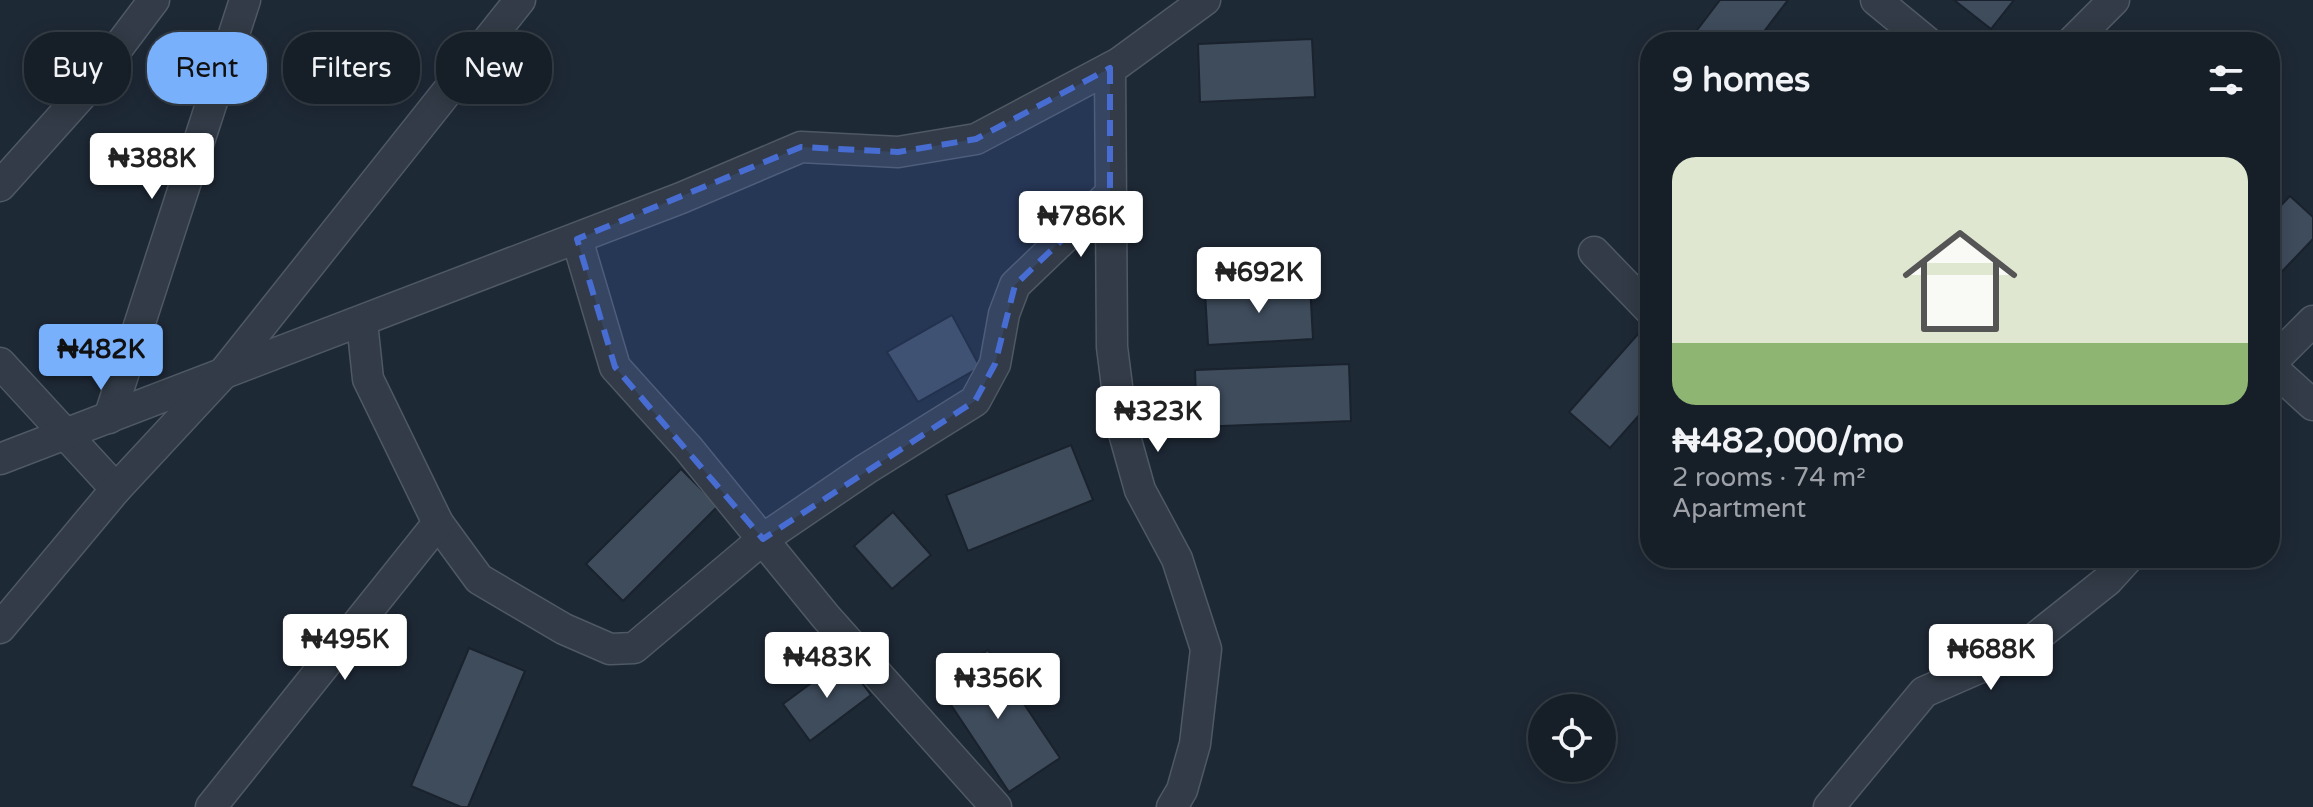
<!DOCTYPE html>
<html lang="en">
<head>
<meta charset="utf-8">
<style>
  :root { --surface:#161f28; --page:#1f2730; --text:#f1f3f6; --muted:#9ea2a8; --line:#353d45; --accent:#78b0fc }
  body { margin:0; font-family:"Varela Round",sans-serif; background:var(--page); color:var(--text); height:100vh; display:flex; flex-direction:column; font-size:30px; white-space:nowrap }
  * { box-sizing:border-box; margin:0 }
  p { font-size:26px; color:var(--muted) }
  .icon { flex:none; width:44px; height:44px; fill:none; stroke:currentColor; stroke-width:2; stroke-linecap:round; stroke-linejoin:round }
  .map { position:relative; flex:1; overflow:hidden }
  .side { position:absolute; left:1640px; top:32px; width:640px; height:536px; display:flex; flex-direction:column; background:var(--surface); border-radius:32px; box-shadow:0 4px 20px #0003,0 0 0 2px var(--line) }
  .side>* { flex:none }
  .hud { position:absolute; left:24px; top:32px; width:760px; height:72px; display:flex; gap:16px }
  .controls { position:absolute; left:1528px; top:694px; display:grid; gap:16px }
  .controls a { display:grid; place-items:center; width:88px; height:88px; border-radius:50%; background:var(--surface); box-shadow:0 4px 20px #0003,0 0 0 2px var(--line); font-size:40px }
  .price { position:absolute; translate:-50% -68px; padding:0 18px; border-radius:8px; background:#fff; color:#222; font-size:26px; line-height:52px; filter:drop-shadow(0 2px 4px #0008) }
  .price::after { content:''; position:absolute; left:50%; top:48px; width:24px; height:18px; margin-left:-12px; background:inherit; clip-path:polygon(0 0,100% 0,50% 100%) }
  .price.selected { background:var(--accent); color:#111 }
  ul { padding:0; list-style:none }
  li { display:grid; align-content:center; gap:16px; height:424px; padding:0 32px }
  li+li { border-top:2px solid var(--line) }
  li span { display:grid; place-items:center; height:248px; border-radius:24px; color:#555 }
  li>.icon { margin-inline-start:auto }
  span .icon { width:144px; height:144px; fill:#fffc; stroke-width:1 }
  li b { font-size:34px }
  h2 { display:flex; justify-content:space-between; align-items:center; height:96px; padding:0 32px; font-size:34px }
  .chip { padding:0 28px; border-radius:32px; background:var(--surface); box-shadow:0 4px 20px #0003,0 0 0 2px var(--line); font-size:28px; line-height:72px }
  .chip.selected { background:var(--accent); color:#111 }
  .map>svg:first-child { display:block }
</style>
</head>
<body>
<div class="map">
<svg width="2313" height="807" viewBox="0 0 2313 807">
  <rect width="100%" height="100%" fill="#1e2936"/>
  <!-- building -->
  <g fill="#3f4c5c" stroke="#19222d" stroke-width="2">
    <path d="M1720 0H1788L1756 42H1688Z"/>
    <path d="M1954 0H2014L1991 29Z"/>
    <path d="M1312 39 1315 97 1200 102 1198 44Z"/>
    <path d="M2290 196 2313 217V239L2270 284V217Z"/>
    <path d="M1310 284 1313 339 1208 345 1205 291Z"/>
    <path d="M952 315 980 367 918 402 887 352Z"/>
    <path d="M1646 325 1650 329V403L1610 448 1569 412Z"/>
    <path d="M1349 364 1351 421 1197 427 1195 370Z"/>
    <path d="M1071 445 1093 500 968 551 946 495Z"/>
    <path d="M681 469 718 506 623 601 586 564Z"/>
    <path d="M893 512 931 555 892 589 854 546Z"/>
    <path d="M469 648 525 671 468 807H461L411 786Z"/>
    <path d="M988 650 1060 758 1009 792 937 684Z"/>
    <path d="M844 659 871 695 810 741 783 704Z"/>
  </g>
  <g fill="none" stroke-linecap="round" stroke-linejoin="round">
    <!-- minor casing -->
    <g stroke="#4f5965" stroke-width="33">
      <g id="minor">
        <path d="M1876 0 1927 42"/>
        <path d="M2072 42 2114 0"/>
        <path d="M1110 68 1112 347 1122 426 1140 490 1177 559 1206 649 1195 744 1182 790 1172 807"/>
        <path d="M0 186 86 90 154 0"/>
        <path d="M577 239 615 367 688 448 826 617 996 807"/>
        <path d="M1594 252 1650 310"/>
        <path d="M362 322 368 379 438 523 479 579 564 629 610 649 634 648 763 539 866 469 975 401 995 364 1004 314 1015 285 1110 194"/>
        <path d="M0 363 116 489"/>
        <path d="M2270 364 2313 321"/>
        <path d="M2270 366 2313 405"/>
        <path d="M109 418 245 0"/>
        <path d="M0 459 681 198 801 147 898 152 976 139 1119 63 1205 0"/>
        <path d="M0 628 116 489 221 376 520 0"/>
        <path d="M211 807 438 523"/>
        <path d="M1829 807 1924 692 2020 650 2108 580 2128 558"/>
      </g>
    </g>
    <!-- minor -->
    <use href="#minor" stroke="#323b47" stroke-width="30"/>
  </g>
  <!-- marked area -->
  <path fill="#486dd2" fill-opacity="0.2" stroke="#486dd2" stroke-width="6" stroke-dasharray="16 10" stroke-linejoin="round" d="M1110 68V194L1015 285 995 364 975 401 763 539 615 367 577 239 801 147 898 152 976 139Z"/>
</svg>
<div class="controls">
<a><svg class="icon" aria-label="locate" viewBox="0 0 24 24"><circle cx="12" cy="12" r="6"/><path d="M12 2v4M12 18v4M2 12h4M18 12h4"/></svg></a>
</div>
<b class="price" style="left:152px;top:201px">₦388K</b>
<b class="price" style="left:1081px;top:259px">₦786K</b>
<b class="price" style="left:1259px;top:315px">₦692K</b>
<b class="price selected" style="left:101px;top:392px">₦482K</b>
<b class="price" style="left:1158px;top:454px">₦323K</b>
<b class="price" style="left:345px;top:682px">₦495K</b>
<b class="price" style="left:1991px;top:692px">₦688K</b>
<b class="price" style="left:827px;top:700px">₦483K</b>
<b class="price" style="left:998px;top:721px">₦356K</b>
<div class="hud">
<a class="chip">Buy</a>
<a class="chip selected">Rent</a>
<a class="chip">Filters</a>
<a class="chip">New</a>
</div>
<section class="side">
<h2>9 homes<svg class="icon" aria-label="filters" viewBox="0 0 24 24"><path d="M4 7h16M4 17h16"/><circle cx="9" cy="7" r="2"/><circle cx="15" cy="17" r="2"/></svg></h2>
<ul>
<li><span style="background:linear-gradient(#dfe7d0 75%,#8fb573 0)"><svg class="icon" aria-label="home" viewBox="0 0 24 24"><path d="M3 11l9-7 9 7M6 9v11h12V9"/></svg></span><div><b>₦482,000/mo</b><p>2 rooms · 74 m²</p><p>Apartment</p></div></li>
</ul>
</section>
</div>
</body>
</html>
